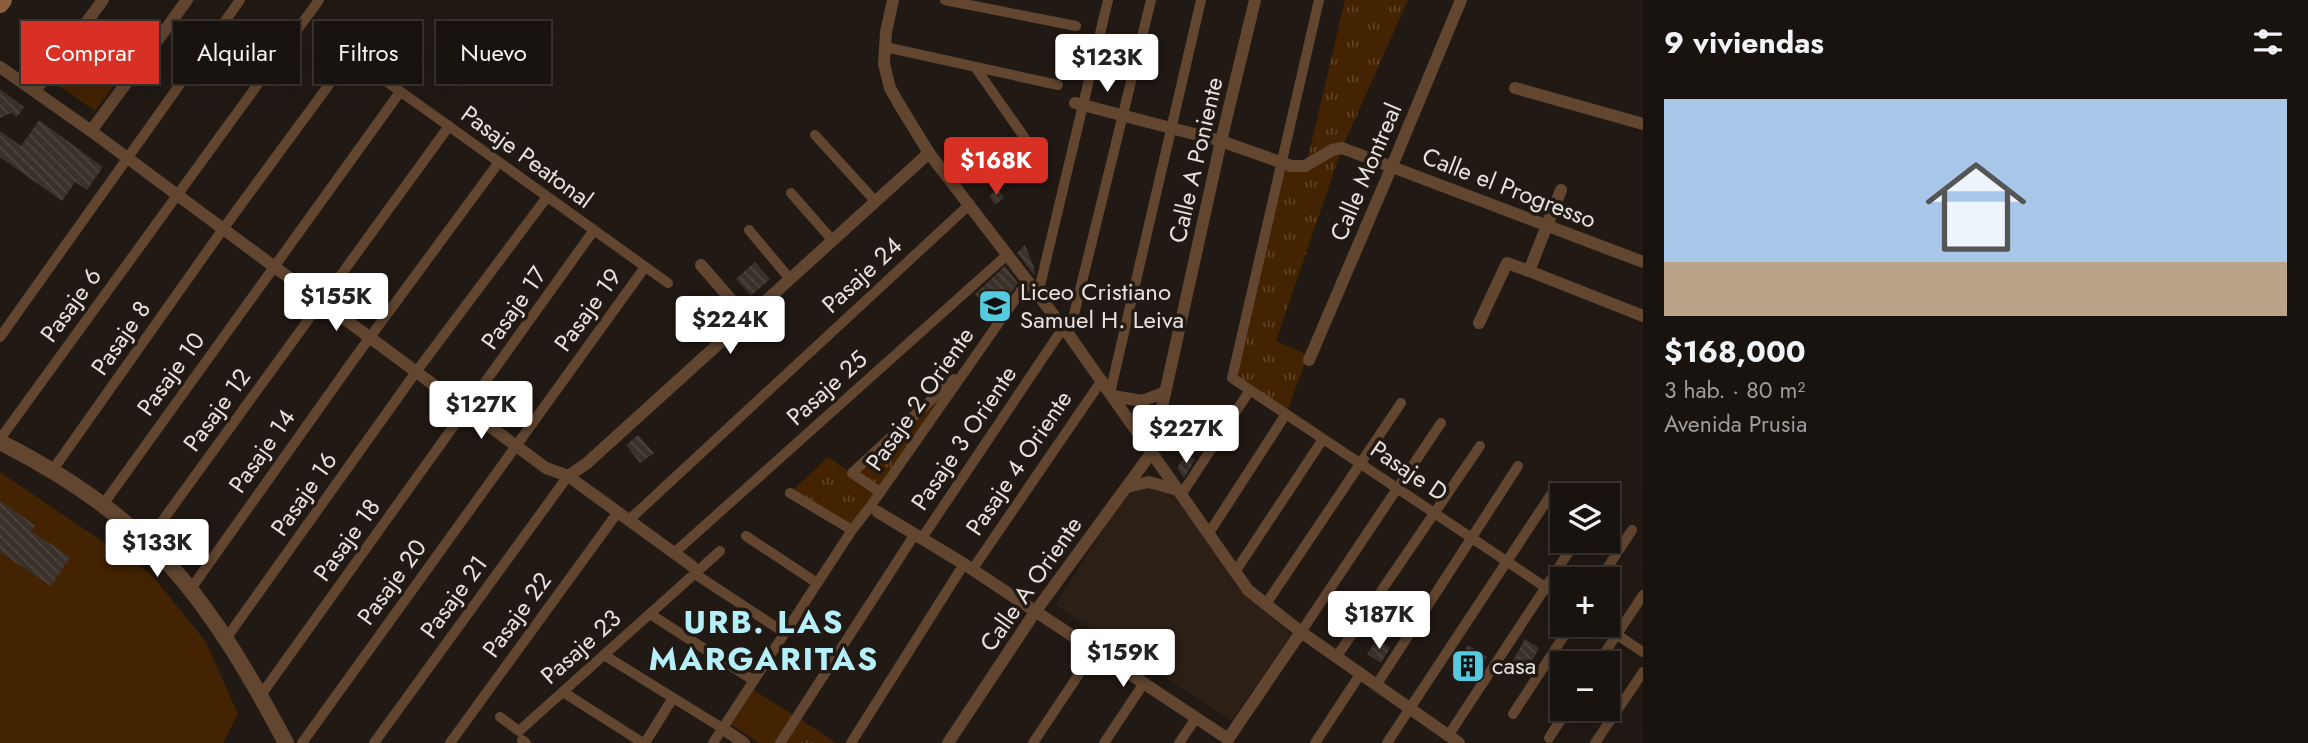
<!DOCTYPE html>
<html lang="es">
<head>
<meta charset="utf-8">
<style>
  :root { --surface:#19130f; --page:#26201d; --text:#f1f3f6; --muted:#9f9e9e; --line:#37322f; --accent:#d93025 }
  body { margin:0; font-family:Jost,sans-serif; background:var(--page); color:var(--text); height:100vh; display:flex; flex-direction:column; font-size:26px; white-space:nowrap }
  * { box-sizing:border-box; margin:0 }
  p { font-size:23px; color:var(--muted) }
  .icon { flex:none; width:38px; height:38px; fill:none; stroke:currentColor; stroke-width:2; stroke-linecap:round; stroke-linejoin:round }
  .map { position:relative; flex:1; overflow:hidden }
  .details { display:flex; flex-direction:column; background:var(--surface); width:665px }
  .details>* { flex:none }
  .guide { position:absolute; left:21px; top:21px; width:665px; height:63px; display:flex; gap:14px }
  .controls { position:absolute; left:1550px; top:483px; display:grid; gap:14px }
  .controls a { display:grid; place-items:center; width:70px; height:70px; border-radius:0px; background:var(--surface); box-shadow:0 7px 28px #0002,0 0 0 2px var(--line); font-size:35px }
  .price { position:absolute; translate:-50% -60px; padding:0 16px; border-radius:7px; background:#fff; color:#222; font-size:23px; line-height:46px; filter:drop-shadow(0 2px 4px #0008) }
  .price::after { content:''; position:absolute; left:50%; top:42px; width:21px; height:16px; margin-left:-10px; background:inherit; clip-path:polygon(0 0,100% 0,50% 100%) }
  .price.active { background:var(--accent); color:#fff }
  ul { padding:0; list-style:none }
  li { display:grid; align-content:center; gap:14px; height:371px; padding:0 21px }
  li+li { border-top:2px solid var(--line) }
  li span { display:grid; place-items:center; height:217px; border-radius:0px; color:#555 }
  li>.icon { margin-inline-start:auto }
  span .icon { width:126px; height:126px; fill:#fffc; stroke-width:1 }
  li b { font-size:30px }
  h2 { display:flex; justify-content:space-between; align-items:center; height:84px; padding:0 21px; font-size:30px }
  .chip { padding:0 24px; border-radius:0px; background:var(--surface); box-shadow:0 7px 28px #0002,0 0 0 2px var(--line); font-size:24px; line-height:63px }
  .chip.active { background:var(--accent); color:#fff }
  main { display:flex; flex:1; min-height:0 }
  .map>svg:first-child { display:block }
</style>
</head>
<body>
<main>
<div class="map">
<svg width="1643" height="743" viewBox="0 0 1643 743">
  <defs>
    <pattern id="park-tufts" width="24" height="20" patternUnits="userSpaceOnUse" patternTransform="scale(1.75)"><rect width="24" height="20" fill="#432302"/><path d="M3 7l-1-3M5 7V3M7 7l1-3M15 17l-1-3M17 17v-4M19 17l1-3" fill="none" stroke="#5e4326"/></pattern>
    <pattern id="building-back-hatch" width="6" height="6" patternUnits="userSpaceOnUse" patternTransform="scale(1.75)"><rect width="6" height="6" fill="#39312a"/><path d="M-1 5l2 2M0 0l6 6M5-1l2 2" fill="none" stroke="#4c453e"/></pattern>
  </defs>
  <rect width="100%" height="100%" fill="#211914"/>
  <!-- built -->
  <path fill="#2c2016" d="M1150 486 1170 490 1243 590 1292 634 1231 721 1055 605 1122 500 1137 488Z"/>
  <!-- park -->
  <g fill="url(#park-tufts)">
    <path d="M1345 0H1408L1342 148 1276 341 1308 355 1286 414 1232 378 1282 162 1306 166Z"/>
    <path d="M968 367 852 530 790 493 828 457 851 473Z"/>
    <path d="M797 717 836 743H780Z"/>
  </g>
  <!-- garden -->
  <g fill="#432302">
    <path d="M71 56 113 87 95 111 52 81Z"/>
    <path d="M0 472 151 574 206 642 238 714 223 743H0Z"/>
    <path d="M749 687 797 717 780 743H759L727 722Z"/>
  </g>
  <!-- building -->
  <g fill="url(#building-back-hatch)">
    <path d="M0 89 24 107 17 117 11 113 0 118Z"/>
    <path d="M39 120 103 167 87 190 75 182 62 201 0 157V131L21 146Z"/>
    <path d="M998 189 1004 198 995 205 989 196Z"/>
    <path d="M1025 245 1034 267 1035 276 1017 253Z"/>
    <path d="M755 262 770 279 751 296 736 279Z"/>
    <path d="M1005 266 1018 283 994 316 975 294Z"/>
    <path d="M638 435 654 453 640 463 626 445Z"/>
    <path d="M1186 454 1195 460 1184 478 1177 468Z"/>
    <path d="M0 501 35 525 31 531 70 557 51 586 0 552Z"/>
    <path d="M1377 639 1390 648 1381 663 1367 654Z"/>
    <path d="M1525 639 1539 648 1529 667 1513 660Z"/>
    <path d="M1468 645 1487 657 1472 679 1451 675Z"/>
  </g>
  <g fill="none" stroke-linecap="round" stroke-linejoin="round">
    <!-- pedestrian -->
    <g stroke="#624630" stroke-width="10">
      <path d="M945 0 1076 26"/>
      <path d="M1319 0 1232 378 1563 599"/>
      <path d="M327 39 668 283"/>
      <path d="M885 47 1058 85"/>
      <path d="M975 67 1043 164"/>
      <path d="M815 135 876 202"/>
      <path d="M791 193 833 241"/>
      <path d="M749 230 790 279"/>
      <path d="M1038 294 1108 0"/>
      <path d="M1069 335 1151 0"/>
      <path d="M0 337 240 0"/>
      <path d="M1110 393 1201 0"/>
      <path d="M0 439 319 0"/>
      <path d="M52 471 223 229 350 56"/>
      <path d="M880 492 852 473 954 379"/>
      <path d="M790 493 852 530"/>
      <path d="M1181 495 1250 390"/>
      <path d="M102 506 400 92"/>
      <path d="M870 507 1028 281"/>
      <path d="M629 520 970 204"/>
      <path d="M1209 533 1286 414"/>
      <path d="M746 536 817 583"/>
      <path d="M922 538 1063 328"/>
      <path d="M147 542 449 126"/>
      <path d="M674 553 1008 254"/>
      <path d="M972 570 1102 380"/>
      <path d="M1235 572 1323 439"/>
      <path d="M695 574 785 633"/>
      <path d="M1600 579 1632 530"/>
      <path d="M190 590 354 359 499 162"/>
      <path d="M1266 604 1401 403"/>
      <path d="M650 614 753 680"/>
      <path d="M1602 625 1643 652"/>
      <path d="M1301 632 1441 423"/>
      <path d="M225 640 416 372 547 197"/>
      <path d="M604 655 722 728"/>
      <path d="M1337 656 1480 446"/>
      <path d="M1598 663 1643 595"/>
      <path d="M1377 684 1518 466"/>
      <path d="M563 692 643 743"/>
      <path d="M261 695 594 230"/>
      <path d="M1513 714 1571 625"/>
      <path d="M500 717 519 731 720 551"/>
      <path d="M1448 736 1576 541"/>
      <path d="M1549 738 1568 709"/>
      <path d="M522 740 526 743"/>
      <path d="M302 743 645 267"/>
      <path d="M374 743 568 476"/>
      <path d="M450 743 618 512"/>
      <path d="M645 743 673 698"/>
      <path d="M713 743 852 530 870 507 878 512"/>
      <path d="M780 743 915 534"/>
      <path d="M851 743 964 564"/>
      <path d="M1033 743 1095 650"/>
      <path d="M1104 743 1144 683"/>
      <path d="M1179 743 1196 718"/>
      <path d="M1315 743 1361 673"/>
      <path d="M1387 743 1554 490"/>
      <path d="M1595 743 1643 672"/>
    </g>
    <!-- minor -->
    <g stroke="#624630" stroke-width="12">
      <path d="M893 0 886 32 884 64 890 88 899 104 929 153 1069 335 1248 590 1301 632 1459 743"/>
      <path d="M0 67 91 131 546 468 568 476 586 464 929 153"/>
      <path d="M1515 88 1643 124"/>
      <path d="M35 91 103 0"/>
      <path d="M1075 103 1221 141 1291 166H1305L1332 150 1342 148 1643 262"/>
      <path d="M91 131 187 0"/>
      <path d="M701 265 747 318"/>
      <path d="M1529 271 1643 316"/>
      <path d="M1479 323 1507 263 1529 271 1561 190"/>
      <path d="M1309 360 1392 166 1461 0"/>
      <path d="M1113 396 1142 401 1165 392"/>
      <path d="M568 476 692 566"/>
      <path d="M1127 487 1149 482 1178 490"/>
      <path d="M878 512 964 564 1228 739 1301 632"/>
      <path d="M722 728 744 743"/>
      <path d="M948 743 1035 612 1152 452 1221 141 1255 0"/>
    </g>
    <!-- tertiary -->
    <path stroke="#624630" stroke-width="16" d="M0 442C61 473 122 513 169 564 216 616 253 681 286 743"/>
    <!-- secondary -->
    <path stroke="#8a5e3a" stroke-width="18" d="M0 4 3 0"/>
  </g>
  <!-- icons -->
  <defs>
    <g id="school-square" transform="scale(1.75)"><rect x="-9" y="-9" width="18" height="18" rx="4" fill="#54cade" stroke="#211914"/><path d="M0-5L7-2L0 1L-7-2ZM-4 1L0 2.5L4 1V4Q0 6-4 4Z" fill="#111"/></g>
    <g id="building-square" transform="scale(1.75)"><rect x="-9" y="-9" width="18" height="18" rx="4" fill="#54cade" stroke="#211914"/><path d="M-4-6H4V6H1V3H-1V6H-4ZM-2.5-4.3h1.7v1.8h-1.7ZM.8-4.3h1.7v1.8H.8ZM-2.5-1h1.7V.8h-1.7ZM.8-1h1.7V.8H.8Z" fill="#111"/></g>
  </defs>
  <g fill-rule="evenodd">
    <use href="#school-square" x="995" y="306"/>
    <use href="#building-square" x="1468" y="666"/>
  </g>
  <g text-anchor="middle" stroke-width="7" stroke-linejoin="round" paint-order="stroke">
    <!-- street labels -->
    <g font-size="24" fill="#e7e2de" stroke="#211914">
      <text transform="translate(527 157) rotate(36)" y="8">Pasaje Peatonal</text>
      <text transform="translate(1196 160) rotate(-77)" y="8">Calle A Poniente</text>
      <text transform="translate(1366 172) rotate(-67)" y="8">Calle Montreal</text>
      <text transform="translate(1509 188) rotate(21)" y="8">Calle el Progresso</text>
      <text transform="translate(862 275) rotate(-43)" y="8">Pasaje 24</text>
      <text transform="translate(71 305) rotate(-54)" y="8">Pasaje 6</text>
      <text transform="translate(514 308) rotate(-55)" y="8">Pasaje 17</text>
      <text transform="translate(588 310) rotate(-54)" y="8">Pasaje 19</text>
      <text transform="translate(121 338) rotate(-55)" y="8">Pasaje 8</text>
      <text transform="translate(171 374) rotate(-54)" y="8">Pasaje 10</text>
      <text transform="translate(827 388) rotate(-42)" y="8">Pasaje 25</text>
      <text transform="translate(920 399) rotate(-55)" y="8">Pasaje 2 Oriente</text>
      <text transform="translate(217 410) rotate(-54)" y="8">Pasaje 12</text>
      <text transform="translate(964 438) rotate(-56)" y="8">Pasaje 3 Oriente</text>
      <text transform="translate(262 451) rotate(-55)" y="8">Pasaje 14</text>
      <text transform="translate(1019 463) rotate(-56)" y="8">Pasaje 4 Oriente</text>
      <text transform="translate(1409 471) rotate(34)" y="8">Pasaje D</text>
      <text transform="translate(304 494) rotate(-55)" y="8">Pasaje 16</text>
      <text transform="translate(347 540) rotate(-54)" y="8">Pasaje 18</text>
      <text transform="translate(392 582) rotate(-54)" y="8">Pasaje 20</text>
      <text transform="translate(1031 584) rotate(-55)" y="8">Calle A Oriente</text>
      <text transform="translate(454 597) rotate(-54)" y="8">Pasaje 21</text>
      <text transform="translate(517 615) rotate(-54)" y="8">Pasaje 22</text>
      <text transform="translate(581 647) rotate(-42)" y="8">Pasaje 23</text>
    </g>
    <!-- poi labels -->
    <g font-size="24" fill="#e7e2de" stroke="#211914" text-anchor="start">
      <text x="1020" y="300">Liceo Cristiano<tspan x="1020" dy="28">Samuel H. Leiva</tspan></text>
      <text x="1492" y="674">casa</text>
    </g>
    <!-- district labels -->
    <g font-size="32" font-weight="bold" letter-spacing="2" fill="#b5effa" stroke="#211914">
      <text x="764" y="633">URB. LAS<tspan x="764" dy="37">MARGARITAS</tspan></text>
    </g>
  </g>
</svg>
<div class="controls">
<a><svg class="icon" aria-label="layers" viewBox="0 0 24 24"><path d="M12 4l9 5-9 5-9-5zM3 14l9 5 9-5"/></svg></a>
<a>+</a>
<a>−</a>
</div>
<b class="price" style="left:1107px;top:94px">$123K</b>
<b class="price active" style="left:996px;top:197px">$168K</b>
<b class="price" style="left:336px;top:333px">$155K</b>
<b class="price" style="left:730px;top:356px">$224K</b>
<b class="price" style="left:481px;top:441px">$127K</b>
<b class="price" style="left:1186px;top:465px">$227K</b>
<b class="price" style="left:157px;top:579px">$133K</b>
<b class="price" style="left:1379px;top:651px">$187K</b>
<b class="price" style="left:1123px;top:689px">$159K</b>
<div class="guide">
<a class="chip active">Comprar</a>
<a class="chip">Alquilar</a>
<a class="chip">Filtros</a>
<a class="chip">Nuevo</a>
</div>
</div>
<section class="details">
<h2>9 viviendas<svg class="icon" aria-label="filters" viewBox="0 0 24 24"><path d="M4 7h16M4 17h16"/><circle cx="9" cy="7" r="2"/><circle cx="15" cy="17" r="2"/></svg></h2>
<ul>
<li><span style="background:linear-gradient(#a9c7e8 75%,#b9a48a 0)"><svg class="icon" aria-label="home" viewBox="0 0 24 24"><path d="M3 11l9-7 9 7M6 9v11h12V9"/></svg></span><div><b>$168,000</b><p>3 hab. · 80 m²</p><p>Avenida Prusia</p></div></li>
</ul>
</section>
</main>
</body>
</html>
